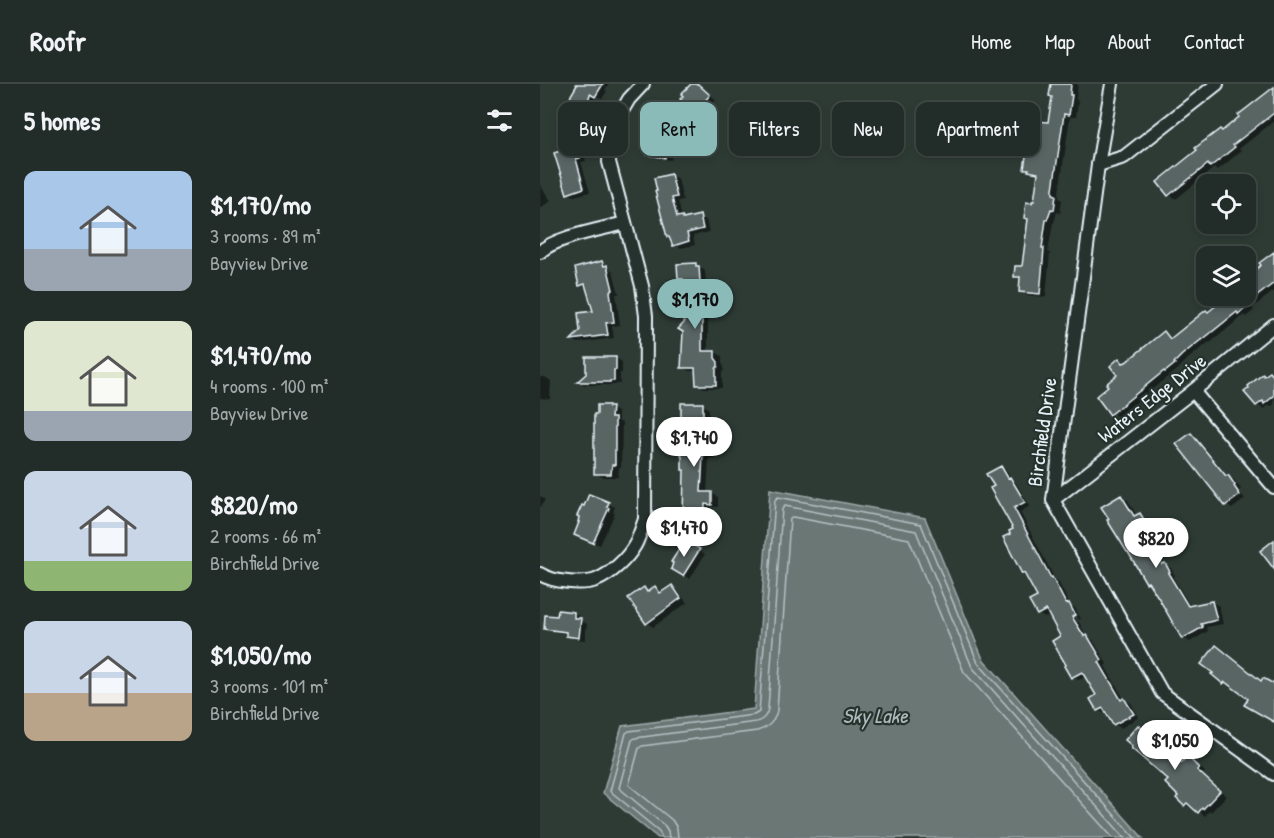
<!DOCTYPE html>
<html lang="en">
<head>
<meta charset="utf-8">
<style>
  :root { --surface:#222c28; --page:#2a3430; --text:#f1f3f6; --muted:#a2a7a8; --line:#3f4845; --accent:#8bbbb9 }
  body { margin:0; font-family:"Patrick Hand",sans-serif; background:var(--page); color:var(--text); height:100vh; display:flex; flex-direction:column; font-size:22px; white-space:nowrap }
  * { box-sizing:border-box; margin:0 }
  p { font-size:20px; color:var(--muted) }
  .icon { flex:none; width:33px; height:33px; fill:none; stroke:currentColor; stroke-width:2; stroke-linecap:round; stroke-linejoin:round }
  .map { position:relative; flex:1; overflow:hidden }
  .details { display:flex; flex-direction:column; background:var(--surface); width:540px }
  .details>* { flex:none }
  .banner { position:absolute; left:18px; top:18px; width:570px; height:54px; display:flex; gap:12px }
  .buttons { position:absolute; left:656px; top:90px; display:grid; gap:12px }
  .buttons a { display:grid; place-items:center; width:60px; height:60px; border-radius:12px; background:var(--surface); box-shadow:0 3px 9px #0003,0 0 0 2px var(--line); font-size:30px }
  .price { position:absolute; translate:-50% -51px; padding:0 14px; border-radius:21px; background:#fff; color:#222; font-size:20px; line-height:39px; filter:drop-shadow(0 2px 3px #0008) }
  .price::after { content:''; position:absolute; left:50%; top:36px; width:18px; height:14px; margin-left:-9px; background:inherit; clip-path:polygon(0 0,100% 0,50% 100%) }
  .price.selected { background:var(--accent); color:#111 }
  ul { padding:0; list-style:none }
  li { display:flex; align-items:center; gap:18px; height:150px; padding:0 24px }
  li span { display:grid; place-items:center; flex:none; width:168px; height:120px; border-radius:12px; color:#555 }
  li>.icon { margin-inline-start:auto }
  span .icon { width:72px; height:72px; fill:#fffc; stroke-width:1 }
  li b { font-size:26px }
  h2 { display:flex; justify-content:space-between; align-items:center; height:72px; padding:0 24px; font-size:26px }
  .pill { padding:0 21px; border-radius:12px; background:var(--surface); box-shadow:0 3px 9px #0003,0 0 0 2px var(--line); font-size:21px; line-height:54px }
  .pill.selected { background:var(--accent); color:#111 }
  header { display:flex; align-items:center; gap:36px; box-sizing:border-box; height:84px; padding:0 30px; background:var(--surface); border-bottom:2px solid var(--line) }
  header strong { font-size:28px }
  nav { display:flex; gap:33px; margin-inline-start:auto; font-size:21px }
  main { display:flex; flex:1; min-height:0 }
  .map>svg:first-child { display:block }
</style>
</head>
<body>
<header>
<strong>Roofr</strong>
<nav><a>Home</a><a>Map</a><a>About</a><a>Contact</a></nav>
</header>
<main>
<section class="details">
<h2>5 homes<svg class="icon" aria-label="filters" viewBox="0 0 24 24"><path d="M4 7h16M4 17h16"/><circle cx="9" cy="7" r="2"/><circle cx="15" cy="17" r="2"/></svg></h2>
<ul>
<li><span style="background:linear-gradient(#a9c7e8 65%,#9aa5b1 0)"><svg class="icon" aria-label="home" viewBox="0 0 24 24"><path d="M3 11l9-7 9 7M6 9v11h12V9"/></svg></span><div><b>$1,170/mo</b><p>3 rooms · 89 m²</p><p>Bayview Drive</p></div></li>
<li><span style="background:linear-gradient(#dfe7d0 75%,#9aa5b1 0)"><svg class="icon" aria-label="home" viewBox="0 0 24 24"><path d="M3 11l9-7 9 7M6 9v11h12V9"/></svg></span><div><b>$1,470/mo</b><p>4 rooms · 100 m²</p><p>Bayview Drive</p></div></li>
<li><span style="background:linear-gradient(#c9d6e8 75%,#8fb573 0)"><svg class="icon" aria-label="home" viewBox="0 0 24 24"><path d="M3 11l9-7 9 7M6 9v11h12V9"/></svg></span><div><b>$820/mo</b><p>2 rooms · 66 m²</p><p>Birchfield Drive</p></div></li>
<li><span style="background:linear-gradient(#c9d6e8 60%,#b9a48a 0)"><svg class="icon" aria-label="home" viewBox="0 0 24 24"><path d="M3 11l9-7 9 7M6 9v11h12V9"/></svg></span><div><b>$1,050/mo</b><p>3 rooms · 101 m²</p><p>Birchfield Drive</p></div></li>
</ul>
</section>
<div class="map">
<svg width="734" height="754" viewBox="0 0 734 754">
  <rect width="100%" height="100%" fill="#2e3b35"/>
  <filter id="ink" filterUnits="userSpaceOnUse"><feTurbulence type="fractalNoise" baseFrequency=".0167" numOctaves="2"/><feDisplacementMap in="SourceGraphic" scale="12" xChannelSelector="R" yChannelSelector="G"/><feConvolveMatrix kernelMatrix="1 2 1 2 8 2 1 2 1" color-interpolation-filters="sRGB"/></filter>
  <g filter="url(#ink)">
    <!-- water -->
    <path fill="#6b7775" stroke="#9da8a9" stroke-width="1.5" d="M230 405 385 434 443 575 603 754H118L63 709 82 642 214 625Z"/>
    <!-- shadow -->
    <g fill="#0007">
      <path d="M40 0H69L65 6 67 7 62 15 57 12 49 41 50 42 44 57 29 53 22 49Z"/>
      <path d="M155 0 162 3 176 16 169 23 175 29 167 37 161 33Z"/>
      <path d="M513 0H538L536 15 538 17 536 33H530L519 109V114L522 116 520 129 517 128 514 139H513L508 168 510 169 506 213 487 211 480 207 482 195 476 192 483 184 490 136 485 134 493 121 500 91 486 84 509 40 514 13Z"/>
      <path d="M734 3V37L699 65 701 67 678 86 674 84 636 115 629 111 683 48Z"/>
      <path d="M136 50 143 54 141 67 133 66 131 76 115 74 109 70Z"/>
      <path d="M36 64 43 67 46 77 41 78 50 108 34 112 28 109Z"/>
      <path d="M131 91 138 95 143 116 138 117 142 134 146 136 159 133 166 136 169 148 153 152 155 161 141 164 134 161 131 154Z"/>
      <path d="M0 101 11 117 0 124Z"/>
      <path d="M734 170V207L712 224 714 226 706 233 704 231 670 259 669 258 649 274 640 283V284L632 290H631L578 333 571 329 570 302 579 291 580 276 586 280 624 249 632 255 690 212H705V196L723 182 721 179Z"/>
      <path d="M62 178 69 182V185L73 187 79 210H76L80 241 72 242 74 254 38 259 33 256 42 247 54 229 47 204 40 201Z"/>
      <path d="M155 180 165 187 166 201H163L165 225 168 226V268H175L182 272V279L184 283V286L182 289V304H164L157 300V287H149L143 283 146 240 144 197 140 194Z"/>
      <path d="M76 274 82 278V289H80V300H76V301H45L39 298Z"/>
      <path d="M730 289 734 292V320L732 322 729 321 724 325 717 321 707 308Z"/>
      <path d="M0 293H5L11 297 10 315 0 314Z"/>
      <path d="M163 321 169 325V341H166V360L175 364V374H169L167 409H172L178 413V423H171L170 452 153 451 146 448 147 435 144 434Z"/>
      <path d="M69 322 78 329V337L82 339 81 383H79L78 393H62L56 389 58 332Z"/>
      <path d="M651 350 657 354 688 393 694 396 701 405 699 407 705 415 692 425 686 421Z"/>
      <path d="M461 383 467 387 472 396 476 399 490 422 480 428 516 497 519 499 530 521H528L537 538H539L547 553 553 556 567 580 565 582 584 615 591 619 599 633 581 644 574 640 567 628 565 630 558 626V612L547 592 539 596 532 593 528 582 522 553 511 531 505 534 498 530 491 518 499 514 487 491 483 489 472 450 475 445 456 403Z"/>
      <path d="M0 412 5 416 0 423Z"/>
      <path d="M50 412 75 423 73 428 75 429 60 461 42 454 45 424Z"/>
      <path d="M581 413 588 416 597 432 600 430 606 434 618 454 612 458 613 460 611 461 621 478 631 484 635 492 633 493 651 523 672 518 679 522 683 540 666 543 668 547 650 558 643 554 611 501 607 498 591 469Z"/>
      <path d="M145 458 165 470 150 495 133 485Z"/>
      <path d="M115 503 123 509 132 503 138 507 147 519 113 543 107 539 104 505 109 508Z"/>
      <path d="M532 522 535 524 541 535 539 536Z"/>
      <path d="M34 529 40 533V536L47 540 45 556 34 555 28 551V550L12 548 6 545 19 533Z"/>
      <path d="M598 643 605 647 642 680 647 674 654 678 665 688 663 690 686 712 671 728 669 727 665 732 653 723 652 724 645 721 638 714 640 711Z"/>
    </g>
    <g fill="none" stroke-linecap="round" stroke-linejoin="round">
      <!-- shore -->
      <g stroke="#b6c0c4" stroke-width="1.5">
        <path d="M122 754 119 747 70 707 86 649 89 647 214 631 219 628 235 416 238 413 381 440 438 579 595 754"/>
        <path d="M129 754 128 747 125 742 79 704 92 656 95 654 216 638C223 636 227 632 228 625L242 425 245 422 376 447 432 583 585 754"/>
        <path d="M138 754 137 744 132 736 89 701 99 664 102 662 217 647C228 644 235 638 237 626L250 435 253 433 369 455 424 588 573 754"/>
      </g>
    </g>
    <!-- building -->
    <g fill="#596563" stroke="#e8f1f8" stroke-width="1.5">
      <path d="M36 0H63L55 13 50 10 43 36 44 37 38 55 21 50 31 11 37 1Z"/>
      <path d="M151 0H158L170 11 163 19 169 25 160 34 140 15 143 12 141 10Z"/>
      <path d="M511 0H531L530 11H532L529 31 524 30 513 105V110L516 111 514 126 511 125 507 136H506L502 164H504L503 177 500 210 479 208 480 193H474L475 182H482L488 135 484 134 486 118 492 119V117H494L498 89 488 87 489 85H484L487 66 492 67 496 37 508 38 512 13 509 12Z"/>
      <path d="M734 3V29L693 61 695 63 670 83 668 80 628 112 617 98 657 66 655 64 680 45 682 47 699 33 698 31Z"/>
      <path d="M114 45 137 48 134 65 127 63 125 74 107 71 110 56H112Z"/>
      <path d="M36 62 40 74 36 75 44 104 27 110 14 69Z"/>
      <path d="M131 90 137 113 132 114 137 133 142 132 143 135 160 131 163 145 147 149 149 157 133 162 129 153H127L115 107H117L114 94Z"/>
      <path d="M734 168V199L707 220 709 222 698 230 697 228 662 256V255L642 271 634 279 635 280 625 288 624 287 570 331 556 312 568 302 566 300 577 291 570 282 579 274 583 279 586 278 624 247 630 255 666 226 668 228 688 212H705V194L721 181 719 179Z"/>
      <path d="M62 177 64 182 67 181 73 206 70 207 74 238 66 239 68 251 31 256 40 247 38 229 53 227 45 200 39 202 35 184Z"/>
      <path d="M156 179V182H159L160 198H157L159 221H162V267H175V274L178 278V282L176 285V301H156L155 284H141L143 248 138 245 144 239 145 224 143 195H138L137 180Z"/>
      <path d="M46 273H76V286H74V297H70V298H37L46 290Z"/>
      <path d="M730 288 734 293V312L724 320 723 317 716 322 704 308 709 304 708 302 723 290 724 292Z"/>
      <path d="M141 319H163V339H160V358H169V371H163L161 408H172V421L165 420 164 449 145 448V435H143L144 386H142V372H141Z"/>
      <path d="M57 321H69V323H72L71 334H75V381H72L71 390H54V330H57Z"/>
      <path d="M651 349 686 392 688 391 695 401 694 402 700 411 685 422 636 360Z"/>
      <path d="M461 382 468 394 470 393 485 418 474 424 511 494 512 493 526 520 529 519 535 531 532 533 544 552 547 551 562 576 559 578 581 616 584 614 594 630 573 641 563 624 557 627 550 615 556 611 542 588 531 594 524 582 526 581 512 557 520 552 506 526 497 531 489 517 497 513 484 489 482 490 463 453 470 450 469 447 473 445 450 404 454 402 446 390Z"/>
      <path d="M49 410 69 418 67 423 69 424 53 459 34 451 39 438H38L39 433 37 432 42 421 44 422Z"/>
      <path d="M581 411 594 432 600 429 613 450 606 454 608 456 606 457 617 477 620 475 622 480 625 479 630 488 628 489 648 522 672 517 677 536 661 540 663 543 642 555 618 513 608 498 606 499 588 468H587L567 436 569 435 561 423Z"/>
      <path d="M145 456 160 465 143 492 131 485 133 479 131 478Z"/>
      <path d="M734 456V485L720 467Z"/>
      <path d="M132 501 141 514 106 540 88 514 104 503 107 508 115 502 120 509Z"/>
      <path d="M18 526 34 528V534H41L39 554 26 552V548L4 545 5 531 17 532Z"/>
      <path d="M676 561 721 597 723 594 734 600V638L704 621 708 615 685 598 683 600 671 590 673 589 661 580Z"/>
      <path d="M598 641 641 679 647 672 659 684 657 686 680 707 663 725 662 724 658 729 647 719 644 722 636 714 638 712 625 699 628 696 591 664 592 662 585 656Z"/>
    </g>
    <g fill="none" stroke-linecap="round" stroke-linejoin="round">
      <!-- street casing -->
      <g stroke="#e8f1f8" stroke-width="16">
        <g id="street">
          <path d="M572 0 558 81 513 416 622 609 734 690"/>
          <path d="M558 81 584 73 677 0"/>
          <path d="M0 168C15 153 63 145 85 139"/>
          <path d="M653 307 734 403"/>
          <path d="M513 416 653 307 734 241"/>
          <path d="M0 490C13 498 42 501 56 496 71 490 87 475 95 461 99 454 102 443 105 435L106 232 102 202 69 78 70 55 76 37 89 15 103 0"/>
        </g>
      </g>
      <!-- street -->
      <use href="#street" stroke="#26332d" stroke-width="12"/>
    </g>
  </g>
  <g text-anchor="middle" stroke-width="4.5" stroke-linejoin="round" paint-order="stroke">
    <!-- street labels -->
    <g font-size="20" fill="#e8f1f8" stroke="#26332d">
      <text transform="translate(612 314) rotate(-38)" y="7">Waters Edge Drive</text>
      <text transform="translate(502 348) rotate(-82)" y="7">Birchfield Drive</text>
    </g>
    <!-- water labels -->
    <g font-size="21" font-style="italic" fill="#b0babd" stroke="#26332d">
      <text x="335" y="639">Sky Lake</text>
    </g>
  </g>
</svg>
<div class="buttons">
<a><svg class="icon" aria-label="locate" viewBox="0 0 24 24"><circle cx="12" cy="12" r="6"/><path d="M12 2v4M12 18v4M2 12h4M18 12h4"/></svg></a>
<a><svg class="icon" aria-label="layers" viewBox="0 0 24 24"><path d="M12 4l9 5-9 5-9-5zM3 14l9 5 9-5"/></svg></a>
</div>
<b class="price selected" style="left:155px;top:246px">$1,170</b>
<b class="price" style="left:154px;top:384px">$1,740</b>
<b class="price" style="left:144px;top:474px">$1,470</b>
<b class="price" style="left:616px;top:485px">$820</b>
<b class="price" style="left:635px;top:687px">$1,050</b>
<div class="banner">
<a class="pill">Buy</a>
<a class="pill selected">Rent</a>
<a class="pill">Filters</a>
<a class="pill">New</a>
<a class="pill">Apartment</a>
</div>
</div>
</main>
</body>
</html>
